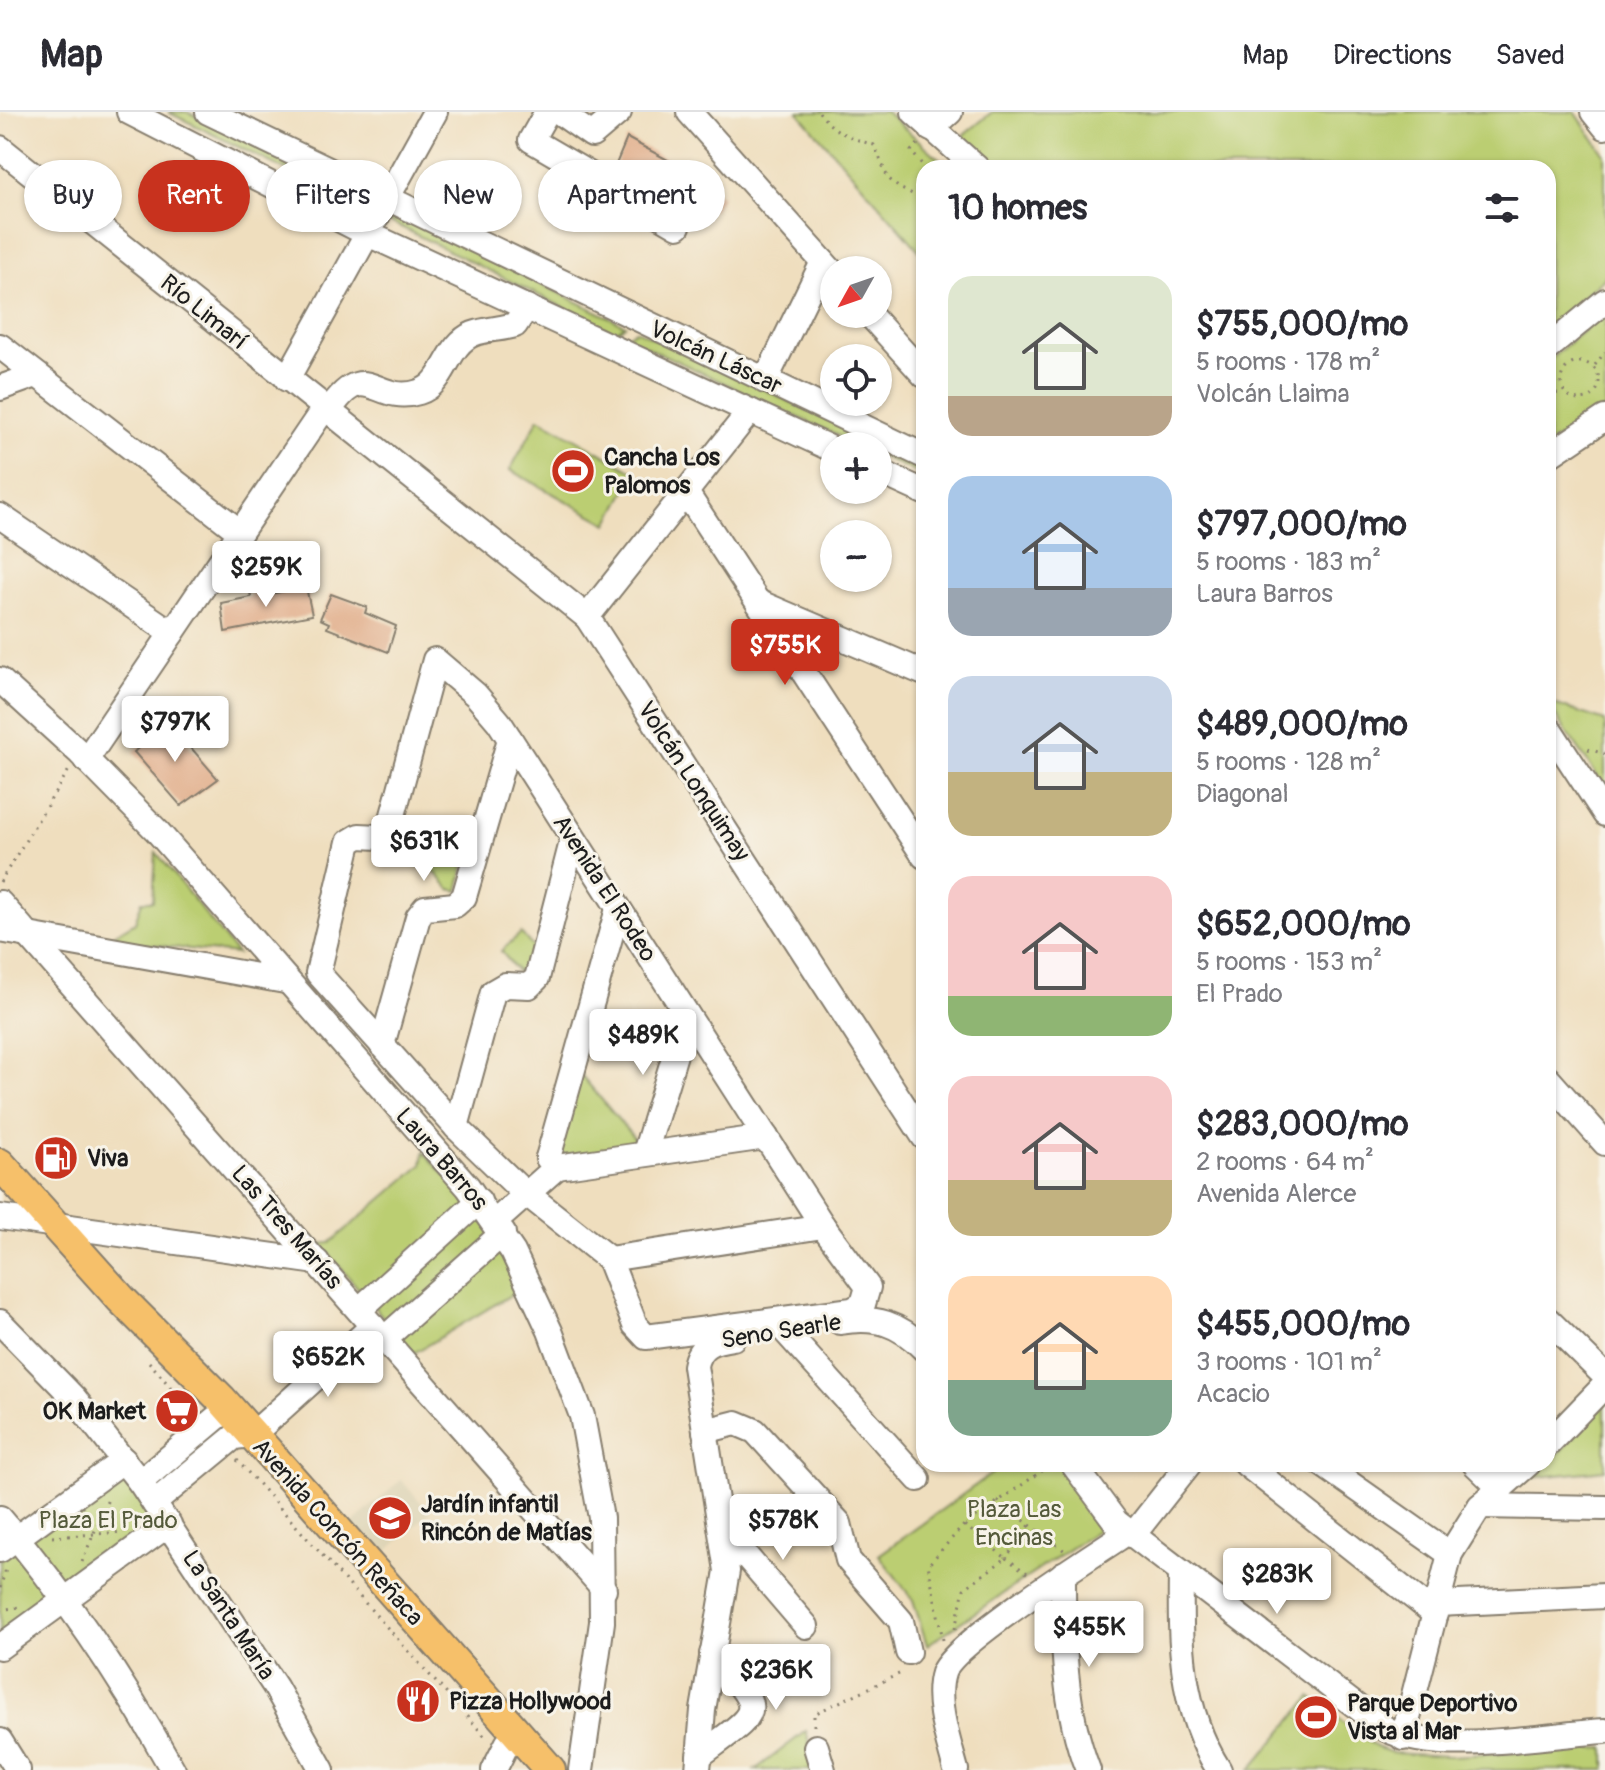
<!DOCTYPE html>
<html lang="en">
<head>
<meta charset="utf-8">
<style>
  :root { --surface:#fff; --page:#f2f2f3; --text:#2b2b33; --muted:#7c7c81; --line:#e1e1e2; --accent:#c8321e }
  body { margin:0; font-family:Pangolin,sans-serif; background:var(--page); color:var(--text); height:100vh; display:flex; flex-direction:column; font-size:30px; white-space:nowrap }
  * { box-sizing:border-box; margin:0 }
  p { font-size:26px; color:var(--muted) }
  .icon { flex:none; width:44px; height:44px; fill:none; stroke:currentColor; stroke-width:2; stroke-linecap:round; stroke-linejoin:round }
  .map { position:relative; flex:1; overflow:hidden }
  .drawer { position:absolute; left:916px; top:48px; width:640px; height:1312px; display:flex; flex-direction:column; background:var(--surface); border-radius:24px; box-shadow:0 2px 6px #0004 }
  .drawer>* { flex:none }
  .banner { position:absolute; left:24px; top:48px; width:760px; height:72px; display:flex; gap:16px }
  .needle { width:52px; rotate:230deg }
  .buttons { position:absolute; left:820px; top:144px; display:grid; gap:16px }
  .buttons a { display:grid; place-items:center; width:72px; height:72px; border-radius:50%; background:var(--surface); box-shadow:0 2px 6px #0004; font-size:40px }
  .price { position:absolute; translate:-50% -68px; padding:0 18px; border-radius:8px; background:#fff; color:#222; font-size:26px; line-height:52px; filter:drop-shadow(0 2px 4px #0008) }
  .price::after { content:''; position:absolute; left:50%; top:48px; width:24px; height:18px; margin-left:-12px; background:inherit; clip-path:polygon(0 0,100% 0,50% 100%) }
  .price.current { background:var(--accent); color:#fff }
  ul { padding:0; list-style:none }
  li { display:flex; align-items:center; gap:24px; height:200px; padding:0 32px }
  li span { display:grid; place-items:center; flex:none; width:224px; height:160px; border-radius:24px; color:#555 }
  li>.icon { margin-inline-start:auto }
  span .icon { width:96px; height:96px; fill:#fffc; stroke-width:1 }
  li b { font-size:34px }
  h2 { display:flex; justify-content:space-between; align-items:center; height:96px; padding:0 32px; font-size:34px }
  .pill { padding:0 28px; border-radius:36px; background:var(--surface); box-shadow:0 2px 6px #0004; font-size:28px; line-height:72px }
  .pill.current { background:var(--accent); color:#fff }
  header { display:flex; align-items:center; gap:48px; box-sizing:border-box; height:112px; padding:0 40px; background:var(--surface); border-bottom:2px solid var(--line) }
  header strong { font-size:38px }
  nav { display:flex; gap:44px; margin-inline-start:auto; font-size:28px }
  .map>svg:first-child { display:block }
</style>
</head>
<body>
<header>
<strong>Map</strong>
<nav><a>Map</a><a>Directions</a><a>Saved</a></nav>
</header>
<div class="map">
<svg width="1605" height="1658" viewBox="0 0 1605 1658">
  <rect width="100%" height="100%" fill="#f7f3e8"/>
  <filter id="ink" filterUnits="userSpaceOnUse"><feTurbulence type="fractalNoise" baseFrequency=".0125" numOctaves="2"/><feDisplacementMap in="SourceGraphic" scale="16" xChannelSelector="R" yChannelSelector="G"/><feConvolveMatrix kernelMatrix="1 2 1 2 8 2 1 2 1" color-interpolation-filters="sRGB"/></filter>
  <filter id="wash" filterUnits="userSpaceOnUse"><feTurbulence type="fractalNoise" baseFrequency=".006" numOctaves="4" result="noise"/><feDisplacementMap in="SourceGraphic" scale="32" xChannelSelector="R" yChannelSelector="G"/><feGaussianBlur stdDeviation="1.8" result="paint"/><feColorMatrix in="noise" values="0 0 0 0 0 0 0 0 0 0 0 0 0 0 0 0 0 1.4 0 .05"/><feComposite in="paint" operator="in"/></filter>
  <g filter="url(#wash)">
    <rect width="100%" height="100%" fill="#efdebe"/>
    <!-- built -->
    <path fill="#ddd3b4" d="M401 1368 430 1400 380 1446 350 1413Z"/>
    <!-- green -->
    <g fill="#bbce72" stroke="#6c7547" stroke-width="2">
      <path d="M168 0H187L625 213 615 221Z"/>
      <path d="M798 0H886L950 56H924V144Z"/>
      <path d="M992 0H1575L1605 43V166L1548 215V56H992L964 32V23Z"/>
      <path d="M1605 200V296L1548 332V249Z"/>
      <path d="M636 218 924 352V364L878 343V334H860L625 225Z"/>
      <path d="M539 306 636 361 608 412 510 358Z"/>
      <path d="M1548 590 1605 609V675L1548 593Z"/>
      <path d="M450 737 464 754 458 779 450 777 430 755Z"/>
      <path d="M156 740 237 842 105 828 135 810 142 789H153Z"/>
      <path d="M521 821 536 839 533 861 522 865 501 839Z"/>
      <path d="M581 963 638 1031V1037L555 1044Z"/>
      <path d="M424 1040 486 1108 519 1178 414 1241 320 1132 330 1131 422 1053Z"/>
      <path d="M1605 1292V1358L1528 1366 1548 1352Z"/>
      <path d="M1005 1352H1058L1099 1417 927 1533 913 1488 879 1443Z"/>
      <path d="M124 1357 161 1409 0 1525V1448Z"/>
      <path d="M1311 1585 1376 1635 1393 1641 1449 1644 1605 1636V1658H1250Z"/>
      <path d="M806 1619 817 1658H755L759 1655Z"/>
    </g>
    <g id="blocks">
      <!-- building -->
      <g fill="#e1ad8a">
        <path d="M627 26 707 69 704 73 722 84 714 99 709 96 702 109 614 57Z"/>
        <path d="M306 475 312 503 225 520 221 491 251 485 250 481 269 477 270 482Z"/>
        <path d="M331 482 367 495 365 501 396 514 388 540 327 516 329 511 320 507Z"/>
        <path d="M167 608 218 667 181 694 134 640Z"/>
      </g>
    </g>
  </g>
  <g filter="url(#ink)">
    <use href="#blocks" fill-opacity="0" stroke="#867d6d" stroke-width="2"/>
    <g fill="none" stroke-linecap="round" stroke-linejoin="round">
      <!-- minor casing -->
      <g stroke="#867d6d" stroke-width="28">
        <g id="minor">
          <path d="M129 0 366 121 834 338"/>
          <path d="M208 0 924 344"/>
          <path d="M547 0 531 28 678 114"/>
          <path d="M559 0 592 23 619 0"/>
          <path d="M689 0 834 162"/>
          <path d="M914 0 977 56"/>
          <path d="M1593 0 1605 15"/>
          <path d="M931 17 950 0"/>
          <path d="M0 36 587 505 924 1025"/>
          <path d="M869 202 924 263"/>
          <path d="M0 234 240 420"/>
          <path d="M1548 236 1605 189"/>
          <path d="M287 267 435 0"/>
          <path d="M765 269 823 150"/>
          <path d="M0 276 36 263"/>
          <path d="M329 299C366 243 375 294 419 280 446 272 446 233 473 222 485 217 502 217 515 213L527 195"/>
          <path d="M1548 344 1605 306"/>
          <path d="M878 359 924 380"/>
          <path d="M685 379 924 744"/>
          <path d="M0 404 172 521"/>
          <path d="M758 490 924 561"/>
          <path d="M587 505 750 299"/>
          <path d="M435 548 476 583 499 610 823 1114 868 1175 863 1192 852 1198 646 1225 635 1213 609 1147 517 1074 456 1015 318 861 349 730 359 724 380 725 389 718Z"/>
          <path d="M0 568 80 641 158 720 468 1075 513 1140 550 1219 582 1304 601 1406 602 1510 581 1658"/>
          <path d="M1548 615 1605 702"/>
          <path d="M86 648 325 295"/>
          <path d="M0 791 604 1477"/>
          <path d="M0 818 285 869"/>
          <path d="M382 933 418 805 425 796 455 793 464 785 510 627"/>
          <path d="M1548 967 1605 1031"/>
          <path d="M456 1015 493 880 505 873 529 874 537 866 573 726"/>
          <path d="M645 1041 687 903"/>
          <path d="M548 1046 618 797"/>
          <path d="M548 1046 557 1055 766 1025"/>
          <path d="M0 1105 317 1150"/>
          <path d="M495 1110 557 1055"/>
          <path d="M609 1147 823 1114"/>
          <path d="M359 1198 479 1089"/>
          <path d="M1548 1208 1605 1264"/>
          <path d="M0 1210 74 1286 140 1370 276 1576 322 1658"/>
          <path d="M840 1210C876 1204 899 1211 924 1237"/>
          <path d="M785 1219 918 1367"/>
          <path d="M384 1227 503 1121"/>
          <path d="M705 1319 736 1311 755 1319 839 1411 848 1448 901 1509 908 1540"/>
          <path d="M1548 1332 1605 1273"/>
          <path d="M1073 1352 1116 1410 1386 1617C1438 1644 1545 1623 1605 1619"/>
          <path d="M1246 1352 1435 1502"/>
          <path d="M1322 1352 1450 1442"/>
          <path d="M1475 1352 1501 1377"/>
          <path d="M140 1370 228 1296"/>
          <path d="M154 1391 234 1325 252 1323 373 1214"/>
          <path d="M1480 1394 1605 1396"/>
          <path d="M0 1406C67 1484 123 1569 173 1658"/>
          <path d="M1133 1423 1189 1352"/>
          <path d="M724 1437 747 1445 806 1514"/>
          <path d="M0 1438 124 1348"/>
          <path d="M1181 1461C1180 1532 1180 1596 1219 1658"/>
          <path d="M1063 1462C1063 1529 1063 1594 1088 1658"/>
          <path d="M1438 1492 1605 1484"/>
          <path d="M0 1535 169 1412"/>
          <path d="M1403 1626 1450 1442 1480 1394 1528 1352"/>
          <path d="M0 1629 18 1658"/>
          <path d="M816 1635 823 1658"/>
          <path d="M699 1644C762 1597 768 1602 712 1542"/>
          <path d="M494 1658 507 1632"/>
          <path d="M698 1658 703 1598 727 1459 695 1254C699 1232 713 1229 733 1226"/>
          <path d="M956 1658C949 1631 934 1589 943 1561 952 1532 1096 1441 1128 1420"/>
        </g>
      </g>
      <!-- major casing -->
      <g stroke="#867d6d" stroke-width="34">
        <path id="major" d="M0 1052 121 1187 221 1287 550 1658"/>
      </g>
      <!-- path -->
      <g stroke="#867d6d" stroke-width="3" stroke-dasharray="2 6" stroke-linecap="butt">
        <path d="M819 0C834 21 851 26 874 33L888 66 899 76 924 87"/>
        <path d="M918 32 911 39 925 56"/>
        <circle cx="1580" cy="269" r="19"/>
        <path d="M1595 253 1605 240"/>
        <path d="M1548 283 1563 280"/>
        <path d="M1588 637 1605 642"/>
        <path d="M0 770 69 658"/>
        <path d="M149 1250 191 1299"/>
        <path d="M237 1348 488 1628"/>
        <path d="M998 1389 1065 1439"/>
        <path d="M52 1425 124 1420"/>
        <path d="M82 1450 108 1387"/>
        <path d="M1027 1461 1006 1446 1030 1413"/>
        <path d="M0 1476 6 1457"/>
        <path d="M0 1498 20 1495"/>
        <path d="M955 1517 964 1477 1006 1446 964 1413"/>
        <path d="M943 1528 928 1453 964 1413 1052 1352"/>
        <path d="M814 1614V1602L901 1561"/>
      </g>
      <!-- minor -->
      <use href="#minor" stroke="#fff" stroke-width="24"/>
      <!-- major -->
      <use href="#major" stroke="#f6c06b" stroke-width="30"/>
    </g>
  </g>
  <!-- icons -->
  <defs>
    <g id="stadium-disc" transform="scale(2.3)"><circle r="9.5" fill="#c8321e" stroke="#f7f3e8"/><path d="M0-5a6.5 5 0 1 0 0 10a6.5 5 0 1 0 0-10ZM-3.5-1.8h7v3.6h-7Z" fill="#fff"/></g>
    <g id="fuel-disc" transform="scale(2.3)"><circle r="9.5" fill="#c8321e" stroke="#f7f3e8"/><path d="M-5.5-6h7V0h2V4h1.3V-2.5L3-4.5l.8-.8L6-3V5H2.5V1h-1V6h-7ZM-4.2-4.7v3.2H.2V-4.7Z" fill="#fff"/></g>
    <g id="supermarket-disc" transform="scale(2.3)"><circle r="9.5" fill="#c8321e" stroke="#f7f3e8"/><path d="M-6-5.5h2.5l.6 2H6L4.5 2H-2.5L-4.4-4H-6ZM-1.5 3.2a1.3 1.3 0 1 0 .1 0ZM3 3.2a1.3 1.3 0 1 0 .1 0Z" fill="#fff"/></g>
    <g id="school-disc" transform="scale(2.3)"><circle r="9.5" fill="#c8321e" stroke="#f7f3e8"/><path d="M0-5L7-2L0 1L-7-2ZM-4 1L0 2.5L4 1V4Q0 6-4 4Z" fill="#fff"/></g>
    <g id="restaurant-disc" transform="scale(2.3)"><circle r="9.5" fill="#c8321e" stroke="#f7f3e8"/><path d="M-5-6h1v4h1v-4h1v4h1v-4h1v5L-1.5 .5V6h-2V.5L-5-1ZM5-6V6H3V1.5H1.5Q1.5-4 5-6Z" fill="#fff"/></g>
  </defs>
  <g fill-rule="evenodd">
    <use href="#stadium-disc" x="573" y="359"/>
    <use href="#fuel-disc" x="56" y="1046"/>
    <use href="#supermarket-disc" x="177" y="1299"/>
    <use href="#school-disc" x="390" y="1406"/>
    <use href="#restaurant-disc" x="418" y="1589"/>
    <use href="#stadium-disc" x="1316" y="1605"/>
  </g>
  <g text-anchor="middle" stroke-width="6" stroke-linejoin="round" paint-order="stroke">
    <!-- street labels -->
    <g font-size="24" fill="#1c1c1c" stroke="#f7f3e8">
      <text transform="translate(204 200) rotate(39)" y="8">Río Limarí</text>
      <text transform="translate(716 245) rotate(25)" y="8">Volcán Láscar</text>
      <text transform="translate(694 669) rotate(57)" y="8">Volcán Lonquimay</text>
      <text transform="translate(605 776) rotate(57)" y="8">Avenida El Rodeo</text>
      <text transform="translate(442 1047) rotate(49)" y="8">Laura Barros</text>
      <text transform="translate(287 1115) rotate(49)" y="8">Las Tres Marías</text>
      <text transform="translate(781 1219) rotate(-9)" y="8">Seno Searle</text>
      <text transform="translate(338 1420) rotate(48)" y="8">Avenida Concón Reñaca</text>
      <text transform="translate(229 1503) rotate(57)" y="8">La Santa María</text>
    </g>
    <!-- poi labels -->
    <g font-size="24" font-weight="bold" fill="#1c1c1c" stroke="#f7f3e8" text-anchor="start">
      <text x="604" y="353">Cancha Los<tspan x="604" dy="28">Palomos</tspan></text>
      <text x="87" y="1054">Viva</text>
      <text x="146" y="1307" text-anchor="end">OK Market</text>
      <text x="421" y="1400">Jardín infantil<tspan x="421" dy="28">Rincón de Matías</tspan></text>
      <text x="449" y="1597">Pizza Hollywood</text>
      <text x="1347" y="1599">Parque Deportivo<tspan x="1347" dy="28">Vista al Mar</tspan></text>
    </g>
    <!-- park labels -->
    <g font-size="24" fill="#545a3a" stroke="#f7f3e8">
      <text x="1014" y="1405">Plaza Las<tspan x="1014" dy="28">Encinas</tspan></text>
      <text x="108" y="1416">Plaza El Prado</text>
    </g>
  </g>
</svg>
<div class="buttons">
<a><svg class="needle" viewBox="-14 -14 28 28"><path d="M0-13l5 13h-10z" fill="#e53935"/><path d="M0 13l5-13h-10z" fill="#7c7c81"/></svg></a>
<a><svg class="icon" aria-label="locate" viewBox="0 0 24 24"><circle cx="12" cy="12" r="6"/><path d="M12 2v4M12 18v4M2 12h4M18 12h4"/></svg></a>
<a>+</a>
<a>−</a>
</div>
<b class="price" style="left:266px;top:497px">$259K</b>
<b class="price current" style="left:785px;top:575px">$755K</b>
<b class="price" style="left:175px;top:652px">$797K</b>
<b class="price" style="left:424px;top:771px">$631K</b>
<b class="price" style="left:643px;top:965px">$489K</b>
<b class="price" style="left:328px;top:1287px">$652K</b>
<b class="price" style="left:783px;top:1450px">$578K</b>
<b class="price" style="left:1277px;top:1504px">$283K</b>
<b class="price" style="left:1089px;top:1557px">$455K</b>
<b class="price" style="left:776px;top:1600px">$236K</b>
<div class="banner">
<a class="pill">Buy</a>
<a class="pill current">Rent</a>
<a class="pill">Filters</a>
<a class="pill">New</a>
<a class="pill">Apartment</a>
</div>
<section class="drawer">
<h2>10 homes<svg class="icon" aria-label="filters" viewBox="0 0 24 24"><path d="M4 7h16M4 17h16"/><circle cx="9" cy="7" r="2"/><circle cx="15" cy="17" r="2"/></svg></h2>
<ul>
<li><span style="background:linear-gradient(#dfe7d0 75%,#b9a48a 0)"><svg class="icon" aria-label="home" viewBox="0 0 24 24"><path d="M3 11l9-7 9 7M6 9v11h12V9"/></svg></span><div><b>$755,000/mo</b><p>5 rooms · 178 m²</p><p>Volcán Llaima</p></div></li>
<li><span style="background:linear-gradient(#a9c7e8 70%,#9aa5b1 0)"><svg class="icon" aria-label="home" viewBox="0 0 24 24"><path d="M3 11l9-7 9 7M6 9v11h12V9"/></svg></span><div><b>$797,000/mo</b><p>5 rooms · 183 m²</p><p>Laura Barros</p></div></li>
<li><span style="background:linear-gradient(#c9d6e8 60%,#c2b280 0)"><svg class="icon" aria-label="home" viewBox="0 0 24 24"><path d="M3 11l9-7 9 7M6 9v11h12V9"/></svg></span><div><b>$489,000/mo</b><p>5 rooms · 128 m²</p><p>Diagonal</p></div></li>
<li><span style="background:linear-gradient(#f6c9c9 75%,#8fb573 0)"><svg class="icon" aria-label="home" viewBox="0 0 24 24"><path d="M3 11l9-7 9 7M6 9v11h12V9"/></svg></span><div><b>$652,000/mo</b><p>5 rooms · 153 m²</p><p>El Prado</p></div></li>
<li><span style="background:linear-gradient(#f6c9c9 65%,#c2b280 0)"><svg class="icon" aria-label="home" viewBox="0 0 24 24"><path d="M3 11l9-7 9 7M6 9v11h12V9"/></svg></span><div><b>$283,000/mo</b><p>2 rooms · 64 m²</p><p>Avenida Alerce</p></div></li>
<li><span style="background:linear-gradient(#ffd9b3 65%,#7fa58c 0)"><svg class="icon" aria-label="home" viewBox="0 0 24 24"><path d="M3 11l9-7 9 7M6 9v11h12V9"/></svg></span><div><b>$455,000/mo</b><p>3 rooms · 101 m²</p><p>Acacio</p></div></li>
</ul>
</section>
</div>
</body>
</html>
